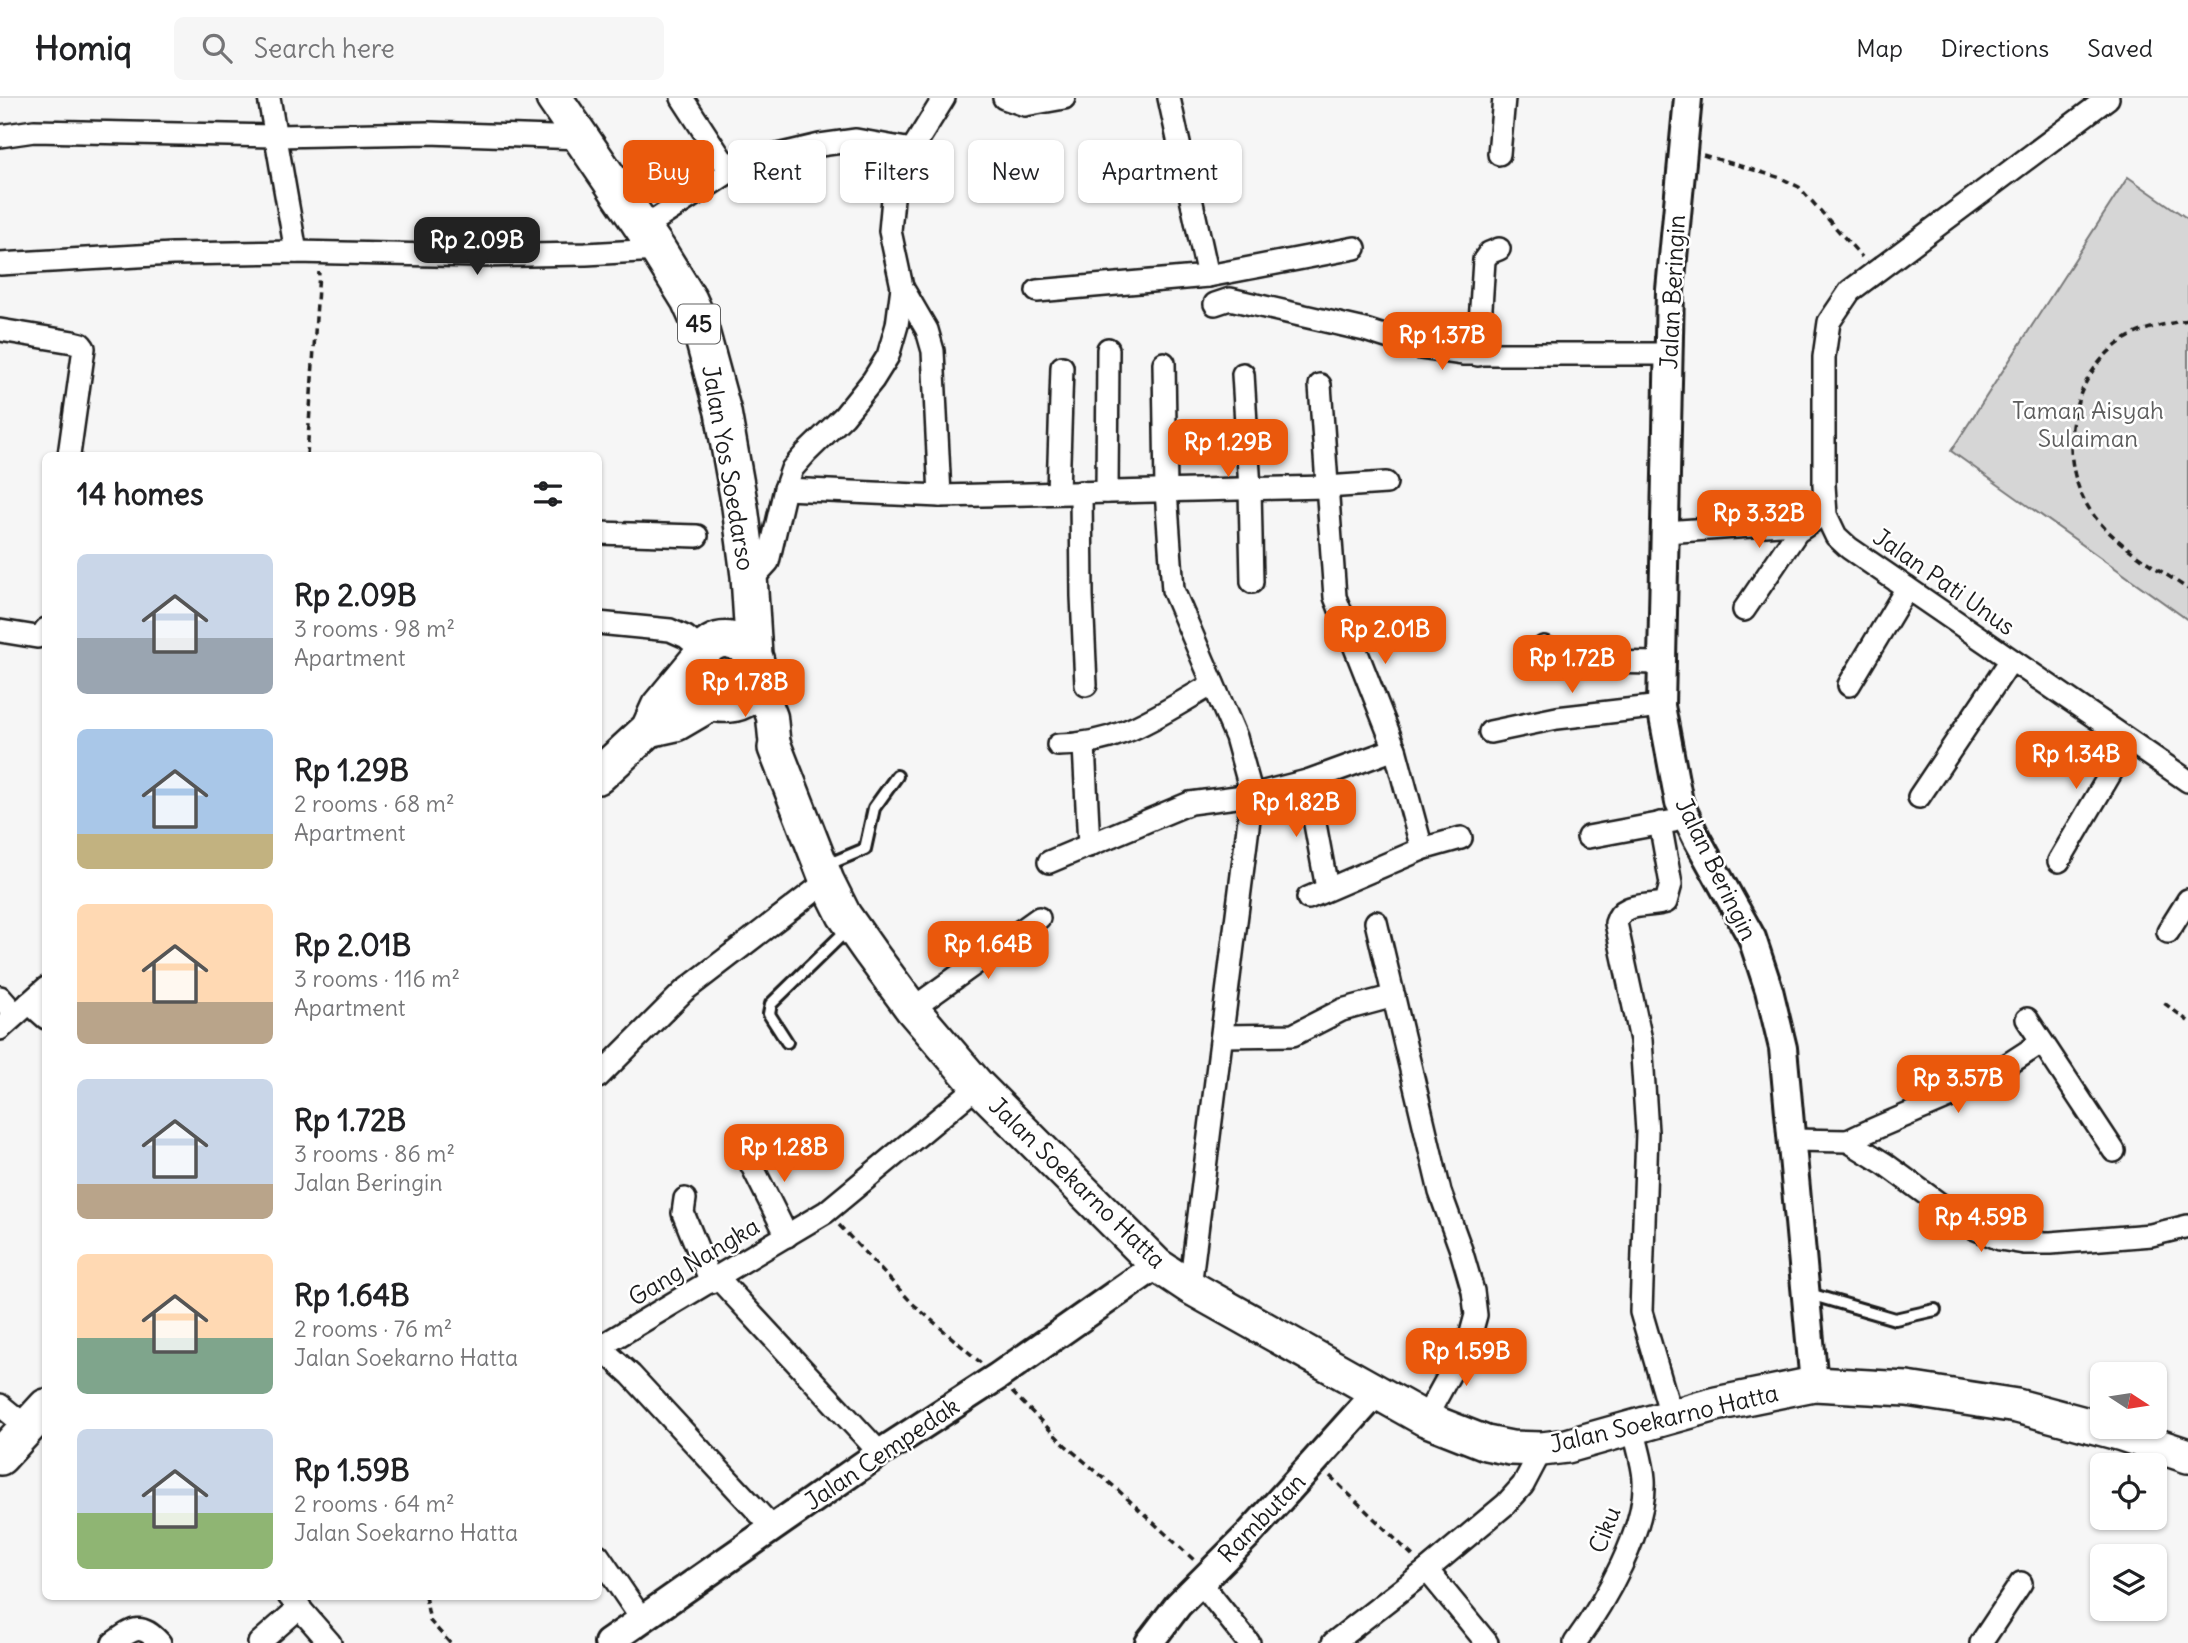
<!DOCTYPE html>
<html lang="en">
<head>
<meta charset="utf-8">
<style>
  :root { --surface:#fff; --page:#f6f6f6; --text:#202124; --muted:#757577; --line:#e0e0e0; --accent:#ea580c }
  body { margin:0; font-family:Delius,sans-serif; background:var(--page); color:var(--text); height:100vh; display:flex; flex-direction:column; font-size:26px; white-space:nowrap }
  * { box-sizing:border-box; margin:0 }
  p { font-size:23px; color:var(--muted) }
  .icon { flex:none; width:38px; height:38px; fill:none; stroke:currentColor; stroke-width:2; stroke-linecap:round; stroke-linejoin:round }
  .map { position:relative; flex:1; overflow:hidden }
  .panel { position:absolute; left:42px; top:354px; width:560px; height:1148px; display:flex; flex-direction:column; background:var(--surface); border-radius:10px; box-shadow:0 2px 5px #0004 }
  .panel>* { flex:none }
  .top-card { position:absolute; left:623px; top:42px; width:665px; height:63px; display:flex; gap:14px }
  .needle { width:46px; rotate:102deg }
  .tools { position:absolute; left:2090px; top:1264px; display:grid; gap:14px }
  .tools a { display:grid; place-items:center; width:77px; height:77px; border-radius:10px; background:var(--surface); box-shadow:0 2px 5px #0004; font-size:35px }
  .price { position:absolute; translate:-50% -60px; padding:0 16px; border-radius:14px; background:var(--accent); color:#fff; font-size:23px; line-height:46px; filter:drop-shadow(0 2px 4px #0008) }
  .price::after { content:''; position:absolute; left:50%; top:42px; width:21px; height:16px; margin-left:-10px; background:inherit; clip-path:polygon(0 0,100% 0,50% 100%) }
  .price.active { background:#222; color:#fff }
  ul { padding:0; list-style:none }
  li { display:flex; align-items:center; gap:21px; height:175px; padding:0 35px }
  li span { display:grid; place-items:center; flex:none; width:196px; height:140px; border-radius:10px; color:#555 }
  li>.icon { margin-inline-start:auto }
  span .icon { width:84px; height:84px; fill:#fffc; stroke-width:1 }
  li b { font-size:30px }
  h2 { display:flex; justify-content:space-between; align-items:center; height:84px; padding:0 35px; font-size:30px }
  .tag { padding:0 24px; border-radius:10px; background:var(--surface); box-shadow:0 2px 5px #0004; font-size:24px; line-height:63px }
  .tag.active { background:var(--accent); color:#fff }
  header { display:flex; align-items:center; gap:42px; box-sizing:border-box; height:98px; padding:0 35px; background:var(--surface); border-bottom:2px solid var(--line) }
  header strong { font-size:33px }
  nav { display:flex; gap:38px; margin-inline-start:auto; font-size:24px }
  .search { width:490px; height:63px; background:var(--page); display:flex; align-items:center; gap:18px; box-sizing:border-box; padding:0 24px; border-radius:10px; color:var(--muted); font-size:26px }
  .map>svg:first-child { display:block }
</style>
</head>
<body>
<header>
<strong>Homiq</strong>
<div class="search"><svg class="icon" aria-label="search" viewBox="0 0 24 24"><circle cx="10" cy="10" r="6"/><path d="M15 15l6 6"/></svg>Search here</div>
<nav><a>Map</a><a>Directions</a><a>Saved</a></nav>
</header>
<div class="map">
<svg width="2188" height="1545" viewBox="0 0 2188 1545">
  <rect width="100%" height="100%" fill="#f6f6f6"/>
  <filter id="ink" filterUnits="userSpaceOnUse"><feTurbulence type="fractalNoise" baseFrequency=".0143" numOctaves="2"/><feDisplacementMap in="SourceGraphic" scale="14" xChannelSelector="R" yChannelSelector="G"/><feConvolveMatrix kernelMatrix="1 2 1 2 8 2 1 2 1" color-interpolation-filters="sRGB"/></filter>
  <g filter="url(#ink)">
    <!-- green -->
    <path fill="#d6d6d6" stroke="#797979" stroke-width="2" d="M2128 79 2188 121V522L1951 353Z"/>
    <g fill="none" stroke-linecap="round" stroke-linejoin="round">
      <!-- service casing -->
      <g stroke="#1c1c1c" stroke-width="16">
        <g id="service">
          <path d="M824 768 865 751 874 710 897 678"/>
          <path d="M787 944 769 916 771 906 849 830"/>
          <path d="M1806 1195 1895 1221 1935 1212"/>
        </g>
      </g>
      <!-- minor casing -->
      <g stroke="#1c1c1c" stroke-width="26">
        <g id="minor">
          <path d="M269 0 296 154"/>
          <path d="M682 0 723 63 732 66 743 65 820 47 856 42 912 52"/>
          <path d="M1004 0 1025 7 1064 0"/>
          <path d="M1169 0 1208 178"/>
          <path d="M2108 0 1850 193 1829 224 1824 259V387L1826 417 1836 438 1849 450 2188 683"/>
          <path d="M0 38 34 33 276 38 428 35 582 40"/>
          <path d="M1499 56 1504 0"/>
          <path d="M643 130 743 65"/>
          <path d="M0 166 172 156 296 154 480 158 586 156 658 152"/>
          <path d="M902 189 927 232 933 253 940 398"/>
          <path d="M1037 193 1208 178 1355 150"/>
          <path d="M1215 206 1230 201 1365 232 1421 250 1464 256H1669"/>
          <path d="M0 232 73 244 81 246 84 250 69 357"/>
          <path d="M1478 257 1484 162 1489 155 1499 151"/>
          <path d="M1164 265 1166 393 1173 492 1236 639 1252 697 1190 1189"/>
          <path d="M1243 276 1250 391 1252 484"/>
          <path d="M1320 287 1335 499 1395 651 1422 751"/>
          <path d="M785 391 940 398 1326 389 1386 385"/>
          <path d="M1058 394 1062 269"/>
          <path d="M1081 394 1082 498 1086 587"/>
          <path d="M1107 394 1108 251"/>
          <path d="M1665 434 1810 424"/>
          <path d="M598 435 697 438"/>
          <path d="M749 478 758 475 768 464 785 391 792 371 806 355 844 318 873 282 888 258 897 227 902 189 890 133 895 79 944 0"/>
          <path d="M1744 512 1797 434 1813 423"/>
          <path d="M598 525 670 532 686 539 703 553"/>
          <path d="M0 533 37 539 43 536 46 531"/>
          <path d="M1544 549 1577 562 1592 564 1661 565"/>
          <path d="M1849 587 1907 490"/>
          <path d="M1490 634 1557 620 1661 608"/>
          <path d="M1058 647C1121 647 1161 615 1213 586"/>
          <path d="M1084 647 1089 748"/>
          <path d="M1307 683 1327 790"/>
          <path d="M1919 699 2011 562"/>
          <path d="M1660 725 1671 786 1666 804C1647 810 1622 803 1616 825L1641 942 1647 1034 1641 1214 1671 1317"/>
          <path d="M1588 739 1674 723"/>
          <path d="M2059 763 2129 644"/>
          <path d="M1049 764 1190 705 1252 697 1307 683 1395 651"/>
          <path d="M1308 800 1422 751 1461 740"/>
          <path d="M1376 824 1440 1094 1461 1152 1473 1193 1476 1217 1470 1239 1425 1321"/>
          <path d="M2168 834 2188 802"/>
          <path d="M0 899 15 916"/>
          <path d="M29 905 46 920"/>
          <path d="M912 911 1039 820"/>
          <path d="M2027 921 2114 1053"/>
          <path d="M0 931 46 890"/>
          <path d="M1222 938 1293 937 1342 912 1394 898"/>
          <path d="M598 979 684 893 827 783"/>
          <path d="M1792 1042 1848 1043 1885 1066 1971 1129 2000 1141 2024 1145H2051L2151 1137 2188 1128"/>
          <path d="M1848 1043C1884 1025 1921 1012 1958 995 1987 981 2015 962 2042 944"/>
          <path d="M744 1052 787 1138"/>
          <path d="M685 1101 683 1115 711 1184"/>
          <path d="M718 1180 880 1355"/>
          <path d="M598 1250 826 1114 978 988"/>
          <path d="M601 1250 631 1277 773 1430"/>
          <path d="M0 1307 27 1329"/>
          <path d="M598 1457 641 1520"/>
          <path d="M1427 1472 1487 1545"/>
          <path d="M1200 1484 1249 1545"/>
          <path d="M289 1498 330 1545"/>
          <path d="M113 1545C134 1530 141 1524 160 1545"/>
          <path d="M259 1545 300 1509"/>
          <path d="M1333 1545 1427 1472 1506 1406 1523 1387 1542 1351"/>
          <path d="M1575 1545C1604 1505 1647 1431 1644 1381 1643 1364 1636 1345 1633 1328"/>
          <path d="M1981 1545 2021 1485"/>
        </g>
      </g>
      <!-- tertiary casing -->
      <g stroke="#1c1c1c" stroke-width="32">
        <g id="tertiary">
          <path d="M1688 0 1670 192 1661 608 1679 704 1697 741 1752 840 1769 892 1783 950 1814 1286"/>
          <path d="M608 1545 880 1355 997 1279 1157 1167"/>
          <path d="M1149 1545 1178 1507 1249 1436 1376 1295"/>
        </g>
      </g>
      <!-- secondary casing -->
      <g stroke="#1c1c1c" stroke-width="35">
        <path id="secondary" d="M758 582 772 619 775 650"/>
      </g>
      <!-- primary casing -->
      <g stroke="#1c1c1c" stroke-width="38">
        <path id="primary" d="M775 650 827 783 844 817 870 854 912 911 978 988 1157 1167 1190 1189 1425 1321 1486 1345 1511 1350 1542 1351 1567 1348 1716 1306 1814 1286 1907 1291 2017 1308 2122 1336 2188 1358"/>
      </g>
      <!-- trunk casing -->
      <g stroke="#1c1c1c" stroke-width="40">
        <g id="trunk">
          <path d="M554 0 658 152 689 202 698 222 723 314 740 409 749 478 754 557C762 578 756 604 730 606 667 613 700 502 754 557"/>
          <path d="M649 631 676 625 712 604"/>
          <path d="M598 678 649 631 659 609 697 563"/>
          <path d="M0 1359 46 1309"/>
        </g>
      </g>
      <!-- path -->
      <g stroke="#1c1c1c" stroke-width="3.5" stroke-dasharray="7 5" stroke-linecap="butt">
        <path d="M1703 57 1781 80 1799 89 1862 159"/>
        <path d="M2188 222C2165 226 2142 230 2122 243 2067 281 2054 366 2095 419 2119 449 2157 470 2188 491"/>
        <path d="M307 357 319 174"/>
        <path d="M2164 905 2188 923"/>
        <path d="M839 1127 913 1206 981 1265"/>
        <path d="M1012 1294 1065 1347 1118 1392 1194 1462"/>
        <path d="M1330 1378 1415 1460"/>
        <path d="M425 1498 430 1523 450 1545"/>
      </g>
      <!-- service -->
      <use href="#service" stroke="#fff" stroke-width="10"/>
      <!-- minor -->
      <use href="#minor" stroke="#fff" stroke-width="21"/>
      <!-- tertiary -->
      <use href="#tertiary" stroke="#fff" stroke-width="26"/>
      <!-- secondary -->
      <use href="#secondary" stroke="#fff" stroke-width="30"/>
      <!-- primary -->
      <use href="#primary" stroke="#fff" stroke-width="33"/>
      <!-- trunk -->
      <use href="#trunk" stroke="#fff" stroke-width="35"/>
    </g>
  </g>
  <g text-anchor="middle" stroke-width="5" stroke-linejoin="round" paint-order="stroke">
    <!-- shield labels -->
    <rect fill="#fff" stroke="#606060" stroke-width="2" x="678" y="206.5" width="42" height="39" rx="5"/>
    <g font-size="23" font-weight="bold" fill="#1c1c1c">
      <text x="699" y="234">45</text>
    </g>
    <!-- street labels -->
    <g font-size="24" fill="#1c1c1c" stroke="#fff">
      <text transform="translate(1673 194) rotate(-87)" y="8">Jalan Beringin</text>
      <text transform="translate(728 370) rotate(80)" y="8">Jalan Yos Soedarso</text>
      <text transform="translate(1944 484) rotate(35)" y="8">Jalan Pati Unus</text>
      <text transform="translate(1716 771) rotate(64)" y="8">Jalan Beringin</text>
      <text transform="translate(1077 1085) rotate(44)" y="8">Jalan Soekarno Hatta</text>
      <text transform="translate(694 1164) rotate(-31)" y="8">Gang Nangka</text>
      <text transform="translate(1664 1321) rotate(-13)" y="8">Jalan Soekarno Hatta</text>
      <text transform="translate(882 1356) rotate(-34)" y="8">Jalan Cempedak</text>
      <text transform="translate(1262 1420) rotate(-46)" y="8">Rambutan</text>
      <text transform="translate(1605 1432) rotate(-69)" y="8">Ciku</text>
    </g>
    <!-- park labels -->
    <g font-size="24" fill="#5d5d5d" stroke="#fff">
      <text x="2088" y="321">Taman Aisyah<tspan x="2088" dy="28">Sulaiman</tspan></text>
    </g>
  </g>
</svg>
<div class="tools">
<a><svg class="needle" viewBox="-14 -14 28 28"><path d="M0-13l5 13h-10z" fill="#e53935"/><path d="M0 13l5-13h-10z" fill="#757577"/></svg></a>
<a><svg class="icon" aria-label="locate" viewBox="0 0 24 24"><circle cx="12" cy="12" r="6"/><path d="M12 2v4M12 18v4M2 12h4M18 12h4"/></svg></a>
<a><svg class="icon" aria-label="layers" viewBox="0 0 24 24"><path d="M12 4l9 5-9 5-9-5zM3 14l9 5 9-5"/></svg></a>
</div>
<b class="price active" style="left:477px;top:179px">Rp 2.09B</b>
<b class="price" style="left:1442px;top:274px">Rp 1.37B</b>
<b class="price" style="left:1228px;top:381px">Rp 1.29B</b>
<b class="price" style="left:1759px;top:452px">Rp 3.32B</b>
<b class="price" style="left:1385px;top:568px">Rp 2.01B</b>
<b class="price" style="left:1572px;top:597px">Rp 1.72B</b>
<b class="price" style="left:745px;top:621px">Rp 1.78B</b>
<b class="price" style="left:2076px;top:693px">Rp 1.34B</b>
<b class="price" style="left:1296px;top:741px">Rp 1.82B</b>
<b class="price" style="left:988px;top:883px">Rp 1.64B</b>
<b class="price" style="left:1958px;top:1017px">Rp 3.57B</b>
<b class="price" style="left:784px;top:1086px">Rp 1.28B</b>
<b class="price" style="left:1981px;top:1156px">Rp 4.59B</b>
<b class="price" style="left:1466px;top:1290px">Rp 1.59B</b>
<div class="top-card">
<a class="tag active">Buy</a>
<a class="tag">Rent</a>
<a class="tag">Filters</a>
<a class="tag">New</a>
<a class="tag">Apartment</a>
</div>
<section class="panel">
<h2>14 homes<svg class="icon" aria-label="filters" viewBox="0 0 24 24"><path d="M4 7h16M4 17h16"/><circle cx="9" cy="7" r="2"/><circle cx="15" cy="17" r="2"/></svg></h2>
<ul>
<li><span style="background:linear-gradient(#c9d6e8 60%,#9aa5b1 0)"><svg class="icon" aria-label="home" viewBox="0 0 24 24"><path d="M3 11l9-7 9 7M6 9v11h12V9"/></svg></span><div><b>Rp 2.09B</b><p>3 rooms · 98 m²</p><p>Apartment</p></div></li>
<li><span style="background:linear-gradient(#a9c7e8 75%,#c2b280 0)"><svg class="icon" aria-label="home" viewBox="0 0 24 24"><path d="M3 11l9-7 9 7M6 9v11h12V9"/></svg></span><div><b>Rp 1.29B</b><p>2 rooms · 68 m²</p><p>Apartment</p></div></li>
<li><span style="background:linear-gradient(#ffd9b3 70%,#b9a48a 0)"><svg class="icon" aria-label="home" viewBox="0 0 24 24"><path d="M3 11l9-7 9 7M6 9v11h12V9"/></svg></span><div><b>Rp 2.01B</b><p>3 rooms · 116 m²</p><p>Apartment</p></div></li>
<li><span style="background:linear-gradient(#c9d6e8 75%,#b9a48a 0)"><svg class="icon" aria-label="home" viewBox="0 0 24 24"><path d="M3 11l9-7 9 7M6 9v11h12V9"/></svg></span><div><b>Rp 1.72B</b><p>3 rooms · 86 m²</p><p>Jalan Beringin</p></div></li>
<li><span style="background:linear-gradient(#ffd9b3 60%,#7fa58c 0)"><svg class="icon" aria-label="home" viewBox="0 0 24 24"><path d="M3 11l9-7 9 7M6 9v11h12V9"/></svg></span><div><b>Rp 1.64B</b><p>2 rooms · 76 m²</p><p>Jalan Soekarno Hatta</p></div></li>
<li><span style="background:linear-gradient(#c9d6e8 60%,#8fb573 0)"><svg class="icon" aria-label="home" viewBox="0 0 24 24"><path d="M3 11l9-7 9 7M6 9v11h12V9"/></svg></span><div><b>Rp 1.59B</b><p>2 rooms · 64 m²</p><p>Jalan Soekarno Hatta</p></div></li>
</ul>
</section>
</div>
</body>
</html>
